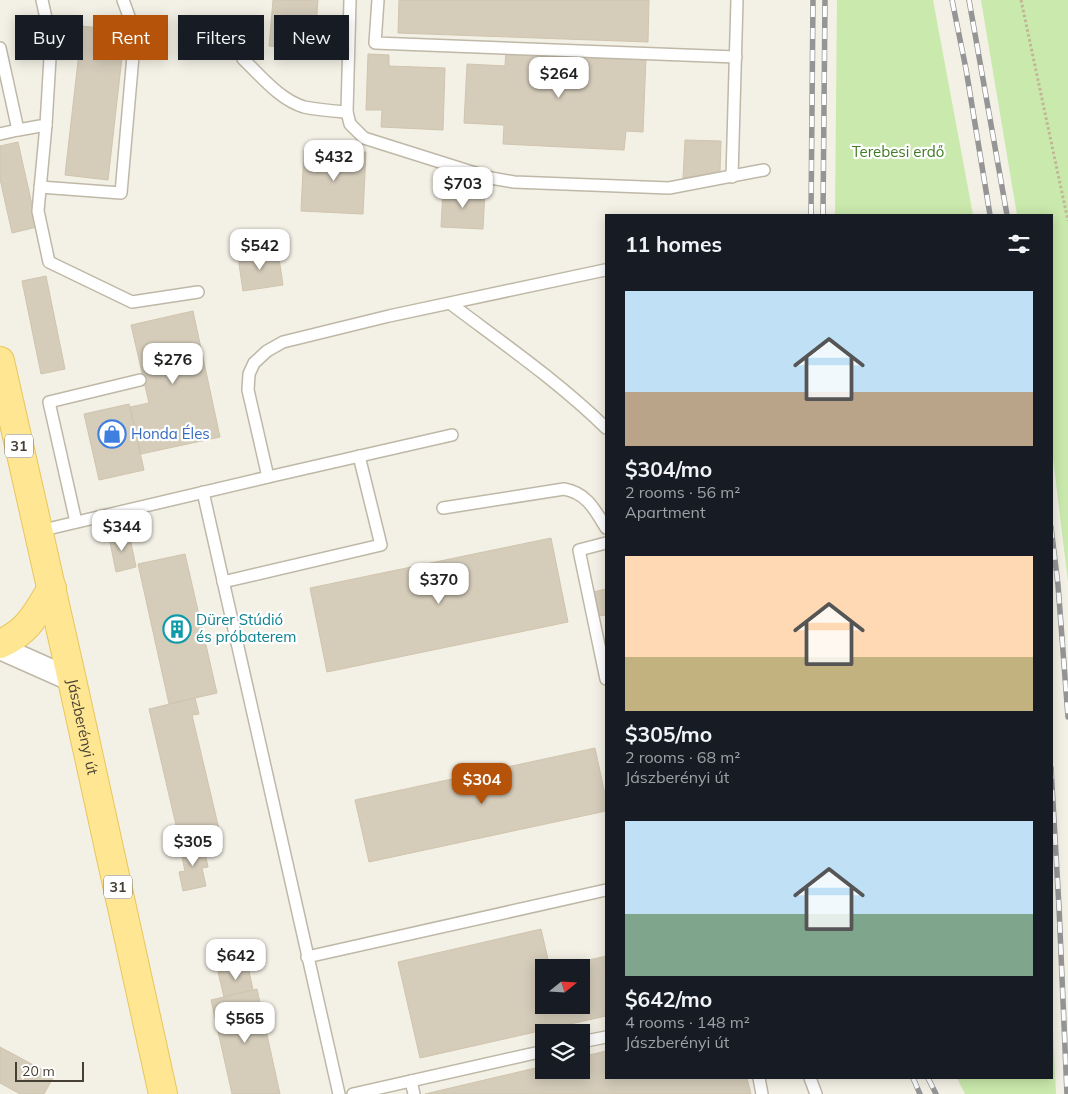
<!DOCTYPE html>
<html lang="en">
<head>
<meta charset="utf-8">
<style>
  :root { --surface:#171b24; --page:#242831; --text:#f1f3f6; --muted:#9ea1a6; --accent:#b45309 }
  body { margin:0; font-family:Mulish,sans-serif; background:var(--page); color:var(--text); height:100vh; display:flex; flex-direction:column; font-size:19px; white-space:nowrap }
  * { box-sizing:border-box; margin:0 }
  p { font-size:16px; color:var(--muted) }
  .icon { flex:none; width:28px; height:28px; fill:none; stroke:currentColor; stroke-width:2; stroke-linecap:round; stroke-linejoin:round }
  .map { position:relative; flex:1; overflow:hidden }
  .sheet { position:absolute; left:605px; top:214px; width:448px; height:865px; display:flex; flex-direction:column; background:var(--surface); border-radius:0px; box-shadow:0 2px 12px #0003 }
  .sheet>* { flex:none }
  .banner { position:absolute; left:15px; top:15px; width:475px; height:45px; display:flex; gap:10px }
  .needle { width:32px; rotate:72deg }
  .tools { position:absolute; left:535px; top:959px; display:grid; gap:10px }
  .tools a { display:grid; place-items:center; width:55px; height:55px; border-radius:0px; background:var(--surface); box-shadow:0 2px 12px #0003; font-size:25px }
  .scale { position:absolute; left:15px; bottom:12px; width:69px; box-sizing:border-box; padding-left:5px; border:2px solid #464034; border-top:0; font-size:14px; line-height:18px; white-space:nowrap; color:#464034; -webkit-text-stroke:4px #fff; paint-order:stroke }
  .price { position:absolute; translate:-50% -42px; padding:0 11px; border-radius:10px; background:#fff; color:#222; font-size:16px; line-height:32px; filter:drop-shadow(0 1px 2px #0008) }
  .price::after { content:''; position:absolute; left:50%; top:30px; width:15px; height:11px; margin-left:-8px; background:inherit; clip-path:polygon(0 0,100% 0,50% 100%) }
  .price.current { background:var(--accent); color:#fff }
  ul { padding:0; list-style:none }
  li { display:grid; align-content:center; gap:10px; height:265px; padding:0 20px }
  li span { display:grid; place-items:center; height:155px; border-radius:0px; color:#555 }
  li>.icon { margin-inline-start:auto }
  span .icon { width:90px; height:90px; fill:#fffc; stroke-width:1 }
  li b { font-size:21px }
  h2 { display:flex; justify-content:space-between; align-items:center; height:60px; padding:0 20px; font-size:21px }
  .pill { padding:0 18px; border-radius:0px; background:var(--surface); box-shadow:0 2px 12px #0003; font-size:18px; line-height:45px }
  .pill.current { background:var(--accent); color:#fff }
  .map>svg:first-child { display:block }
</style>
</head>
<body>
<div class="map">
<svg width="1068" height="1094" viewBox="0 0 1068 1094">
  <rect width="100%" height="100%" fill="#f3f0e5"/>
  <!-- green -->
  <g fill="#cae9ac">
    <path d="M837 0H933L973 215H835Z"/>
    <path d="M981 0H1068V582L1051 442V215H1017Z"/>
    <path d="M1051 986 1056 1094H965L957 1078H1051Z"/>
  </g>
  <!-- building -->
  <g fill="#d5ccba" stroke="#d0c4ad">
    <path d="M273 0H318L314 50 269 46Z"/>
    <path d="M399 0H649L648 42 398 33Z"/>
    <path d="M82 26 125 31 108 180 65 175Z"/>
    <path d="M506 50 646 57 643 132 626 131 624 150 503 144 504 125 464 123 467 64 505 66Z"/>
    <path d="M368 54 389 55V66L445 68 443 130 381 127 382 110H366Z"/>
    <path d="M685 140 721 141 720 172 683 178Z"/>
    <path d="M18 142 37 227 12 233 0 179V146Z"/>
    <path d="M304 150 366 152 363 214 301 211Z"/>
    <path d="M443 189 485 190 483 229 441 227Z"/>
    <path d="M278 251 283 285 243 291 238 257Z"/>
    <path d="M46 276 65 369 41 374 22 281Z"/>
    <path d="M193 311 220 437 141 454 130 407 149 403 131 325Z"/>
    <path d="M129 404 144 470 99 480 84 414Z"/>
    <path d="M129 533 136 567 116 572 109 537Z"/>
    <path d="M551 538 568 622 327 672 310 588Z"/>
    <path d="M185 554 217 693 169 704 138 564Z"/>
    <path d="M606 589V615L599 616 593 592Z"/>
    <path d="M195 698 199 714 192 715 219 829 179 838 149 709Z"/>
    <path d="M595 748 606 799V811L369 862 355 800Z"/>
    <path d="M203 843 208 867 202 868 206 886 183 891 179 872 185 871 180 848Z"/>
    <path d="M541 929 550 968H544V1005H581V968H556L606 956V1016L420 1058 398 962Z"/>
    <path d="M248 966 253 990 224 997 218 972Z"/>
    <path d="M257 989 280 1094H232L211 1000Z"/>
    <path d="M0 1047 54 1076 44 1094H20L0 1083Z"/>
    <path d="M606 1051V1078H747L751 1094H425L544 1066V1070H581V1057Z"/>
  </g>
  <g fill="none" stroke-linecap="round" stroke-linejoin="round">
    <!-- lane casing -->
    <g stroke="#bfb8a7" stroke-width="14">
      <g id="lane">
        <path d="M350 0 347 112 350 124 364 138 491 178 514 182 669 188 764 170"/>
        <path d="M378 0 375 43 736 57"/>
        <path d="M0 48 18 130 0 134"/>
        <path d="M243 59C261 76 280 100 304 107 318 110 333 111 347 112"/>
        <path d="M46 125 38 211 49 262 132 302 198 292"/>
        <path d="M18 130 46 125 51 41 42 0"/>
        <path d="M732 177 737 0"/>
        <path d="M40 187 121 193 135 33 123 0"/>
        <path d="M451 304C504 344 559 382 606 428"/>
        <path d="M268 477 452 435"/>
        <path d="M203 492 339 1094"/>
        <path d="M443 508 564 489C587 493 595 510 606 528"/>
        <path d="M76 522 49 402 140 380"/>
        <path d="M39 531 268 477 248 390 249 374 254 363 267 351 283 342 389 316 605 270"/>
        <path d="M606 543 579 550 606 679"/>
        <path d="M223 582 381 545 359 456"/>
        <path d="M307 957 606 890"/>
        <path d="M581 1042 606 1037"/>
        <path d="M759 1078 762 1094"/>
        <path d="M810 1078 816 1094"/>
        <path d="M411 1081 414 1094"/>
        <path d="M353 1094 544 1051"/>
      </g>
    </g>
    <!-- street casing -->
    <g stroke="#bfb8a7" stroke-width="25">
      <path id="street" d="M0 648 72 680"/>
    </g>
    <!-- primary casing -->
    <g stroke="#e8c65e" stroke-width="30">
      <g id="primary">
        <path id="s1" d="M0 361 72 680 163 1094"/>
        <path d="M0 644C29 631 36 614 52 588"/>
      </g>
    </g>
    <!-- path -->
    <path stroke="#c1b598" stroke-width="3" stroke-dasharray="2.5 2.5" stroke-linecap="butt" d="M1021 0 1068 221"/>
    <!-- lane -->
    <use href="#lane" stroke="#fff" stroke-width="11"/>
    <!-- street -->
    <use href="#street" stroke="#fff" stroke-width="22"/>
    <!-- primary -->
    <use href="#primary" stroke="#ffe692" stroke-width="28"/>
    <!-- rail casing -->
    <g stroke="#959595" stroke-width="5.5">
      <g id="rail">
        <path d="M952 0 966 69 990 215"/>
        <path d="M969 0 1007 215"/>
        <path d="M811 215 813 0"/>
        <path d="M823 215 825 0"/>
        <path d="M1051 527 1058 585 1068 717"/>
        <path d="M1051 768 1059 907 1067 1094"/>
        <path d="M913 1078 920 1094"/>
        <path d="M928 1078 936 1094"/>
      </g>
    </g>
    <!-- rail -->
    <use href="#rail" stroke="#fff" stroke-width="4" stroke-dasharray="11" stroke-linecap="butt"/>
  </g>
  <!-- icons -->
  <defs>
    <g id="shop-ring" transform="scale(1.4375)"><circle r="9.5" fill="#fff" stroke="#3f7fe0" stroke-width="1.5"/><path d="M-5-2.5h2.3a2.7 3.5 0 0 1 5.4 0H5L5.5 6h-11ZM-1.5-2.5h3a1.5 2.3 0 0 0-3 0Z" fill="#3f7fe0"/></g>
    <g id="building-ring" transform="scale(1.4375)"><circle r="9.5" fill="#fff" stroke="#0f9aa8" stroke-width="1.5"/><path d="M-4-6H4V6H1V3H-1V6H-4ZM-2.5-4.3h1.7v1.8h-1.7ZM.8-4.3h1.7v1.8H.8ZM-2.5-1h1.7V.8h-1.7ZM.8-1h1.7V.8H.8Z" fill="#0f9aa8"/></g>
  </defs>
  <g fill-rule="evenodd">
    <use href="#shop-ring" x="112" y="434"/>
    <use href="#building-ring" x="177" y="629"/>
  </g>
  <g text-anchor="middle" stroke-width="4.5" stroke-linejoin="round" paint-order="stroke">
    <!-- shield labels -->
    <g fill="#fff" stroke="#7e7971" stroke-width="1">
      <rect x="5" y="434.5" width="28" height="23" rx="4"/>
      <rect x="104" y="875.5" width="28" height="23" rx="4"/>
    </g>
    <g font-size="14" font-weight="bold" fill="#464034">
      <text x="19" y="451">31</text>
      <text x="118" y="892">31</text>
    </g>
    <!-- park labels -->
    <g font-size="15" fill="#417a26" stroke="#fff">
      <text x="898" y="157">Terebesi erdő</text>
    </g>
    <!-- shop labels -->
    <g font-size="15" fill="#366cbe" stroke="#fff" text-anchor="start">
      <text x="131" y="439">Honda Éles</text>
    </g>
    <!-- culture labels -->
    <g font-size="15" fill="#0d838f" stroke="#fff" text-anchor="start">
      <text x="196" y="625">Dürer Stúdió<tspan x="196" dy="17">és próbaterem</tspan></text>
    </g>
    <!-- street labels -->
    <g font-size="15" fill="#464034" stroke="#fff">
      <text dy="5" stroke="none"><textPath href="#s1" startOffset="375">Jászberényi út</textPath></text>
    </g>
  </g>
</svg>
<div class="tools">
<a><svg class="needle" viewBox="-14 -14 28 28"><path d="M0-13l5 13h-10z" fill="#e53935"/><path d="M0 13l5-13h-10z" fill="#9ea1a6"/></svg></a>
<a><svg class="icon" aria-label="layers" viewBox="0 0 24 24"><path d="M12 4l9 5-9 5-9-5zM3 14l9 5 9-5"/></svg></a>
</div>
<div class="scale">20 m</div>
<b class="price" style="left:559px;top:99px">$264</b>
<b class="price" style="left:334px;top:182px">$432</b>
<b class="price" style="left:463px;top:209px">$703</b>
<b class="price" style="left:260px;top:271px">$542</b>
<b class="price" style="left:173px;top:385px">$276</b>
<b class="price" style="left:122px;top:552px">$344</b>
<b class="price" style="left:439px;top:605px">$370</b>
<b class="price current" style="left:482px;top:805px">$304</b>
<b class="price" style="left:193px;top:867px">$305</b>
<b class="price" style="left:236px;top:981px">$642</b>
<b class="price" style="left:245px;top:1044px">$565</b>
<div class="banner">
<a class="pill">Buy</a>
<a class="pill current">Rent</a>
<a class="pill">Filters</a>
<a class="pill">New</a>
</div>
<section class="sheet">
<h2>11 homes<svg class="icon" aria-label="filters" viewBox="0 0 24 24"><path d="M4 7h16M4 17h16"/><circle cx="9" cy="7" r="2"/><circle cx="15" cy="17" r="2"/></svg></h2>
<ul>
<li><span style="background:linear-gradient(#bfe0f5 65%,#b9a48a 0)"><svg class="icon" aria-label="home" viewBox="0 0 24 24"><path d="M3 11l9-7 9 7M6 9v11h12V9"/></svg></span><div><b>$304/mo</b><p>2 rooms · 56 m²</p><p>Apartment</p></div></li>
<li><span style="background:linear-gradient(#ffd9b3 65%,#c2b280 0)"><svg class="icon" aria-label="home" viewBox="0 0 24 24"><path d="M3 11l9-7 9 7M6 9v11h12V9"/></svg></span><div><b>$305/mo</b><p>2 rooms · 68 m²</p><p>Jászberényi út</p></div></li>
<li><span style="background:linear-gradient(#bfe0f5 60%,#7fa58c 0)"><svg class="icon" aria-label="home" viewBox="0 0 24 24"><path d="M3 11l9-7 9 7M6 9v11h12V9"/></svg></span><div><b>$642/mo</b><p>4 rooms · 148 m²</p><p>Jászberényi út</p></div></li>
</ul>
</section>
</div>
</body>
</html>
